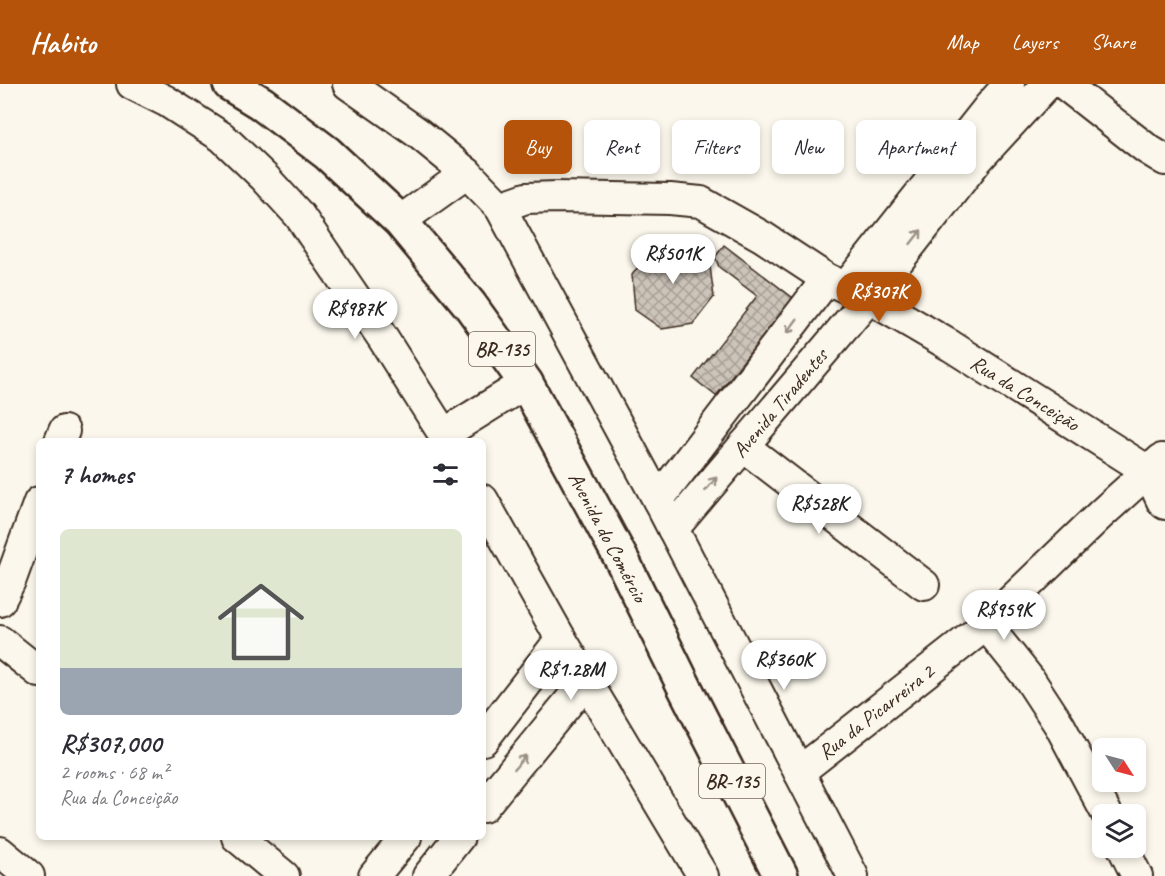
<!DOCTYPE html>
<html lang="en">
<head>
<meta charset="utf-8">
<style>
  :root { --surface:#fff; --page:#f7f7f7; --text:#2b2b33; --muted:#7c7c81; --line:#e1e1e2; --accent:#b45309 }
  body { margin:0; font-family:Caveat,sans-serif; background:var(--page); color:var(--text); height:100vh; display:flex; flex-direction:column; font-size:22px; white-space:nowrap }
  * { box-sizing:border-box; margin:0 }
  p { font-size:20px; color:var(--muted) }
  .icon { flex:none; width:33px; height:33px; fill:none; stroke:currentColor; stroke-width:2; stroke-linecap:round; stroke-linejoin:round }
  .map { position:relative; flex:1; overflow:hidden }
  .panel { position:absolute; left:36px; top:354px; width:450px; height:402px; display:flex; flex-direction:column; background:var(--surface); border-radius:9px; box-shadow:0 3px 9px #0003 }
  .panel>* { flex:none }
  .banner { position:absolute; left:504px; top:36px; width:570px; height:54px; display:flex; gap:12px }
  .needle { width:39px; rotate:126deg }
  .tools { position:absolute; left:1092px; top:654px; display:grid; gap:12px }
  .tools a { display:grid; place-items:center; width:54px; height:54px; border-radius:9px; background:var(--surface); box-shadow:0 3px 9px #0003; font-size:30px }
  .price { position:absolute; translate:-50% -51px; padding:0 14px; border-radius:21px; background:#fff; color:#222; font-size:20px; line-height:39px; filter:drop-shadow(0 2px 3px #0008) }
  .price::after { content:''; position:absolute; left:50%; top:36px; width:18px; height:14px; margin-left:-9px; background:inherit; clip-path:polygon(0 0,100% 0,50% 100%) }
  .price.selected { background:var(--accent); color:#fff }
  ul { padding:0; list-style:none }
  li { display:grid; align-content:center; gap:12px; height:318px; padding:0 24px }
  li+li { border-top:2px solid var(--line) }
  li span { display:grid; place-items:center; height:186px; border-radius:9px; color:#555 }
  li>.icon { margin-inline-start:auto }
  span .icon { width:108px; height:108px; fill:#fffc; stroke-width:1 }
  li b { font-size:26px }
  h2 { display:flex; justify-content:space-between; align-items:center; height:72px; padding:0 24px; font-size:26px }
  .pill { padding:0 21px; border-radius:9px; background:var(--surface); box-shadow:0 3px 9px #0003; font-size:21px; line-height:54px }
  .pill.selected { background:var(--accent); color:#fff }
  header { display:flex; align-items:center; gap:36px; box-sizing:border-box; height:84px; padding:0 30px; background:var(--accent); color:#fff }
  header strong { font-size:28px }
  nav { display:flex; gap:33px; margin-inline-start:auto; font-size:21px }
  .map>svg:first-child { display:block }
</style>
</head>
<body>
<header>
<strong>Habito</strong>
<nav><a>Map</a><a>Layers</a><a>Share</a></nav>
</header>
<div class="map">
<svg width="1165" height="792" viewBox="0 0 1165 792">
  <defs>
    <pattern id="building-cross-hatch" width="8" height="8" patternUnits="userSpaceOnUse" patternTransform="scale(1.5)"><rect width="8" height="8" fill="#ccc4b9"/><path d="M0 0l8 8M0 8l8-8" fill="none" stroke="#a79f96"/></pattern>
  </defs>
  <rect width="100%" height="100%" fill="#fbf7ec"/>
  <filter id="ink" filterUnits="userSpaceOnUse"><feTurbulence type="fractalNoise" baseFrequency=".0167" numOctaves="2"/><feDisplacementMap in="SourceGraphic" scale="12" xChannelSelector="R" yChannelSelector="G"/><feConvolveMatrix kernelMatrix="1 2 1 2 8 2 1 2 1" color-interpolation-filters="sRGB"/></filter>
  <g filter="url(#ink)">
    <!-- building -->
    <g fill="url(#building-cross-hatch)" stroke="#3b2a1e" stroke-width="1.5">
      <path d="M686 157 709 175 714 213 693 240 662 245 635 226 632 191 653 163Z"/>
      <path d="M724 161 793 214 716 312 693 294 757 212 719 183 715 173Z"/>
    </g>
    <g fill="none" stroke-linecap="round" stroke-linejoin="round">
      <!-- minor casing -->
      <g stroke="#3b2a1e" stroke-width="34">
        <g id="minor">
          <path d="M132 0 166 17 222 53 265 94 299 131 382 253 448 357"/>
          <path d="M348 0 418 49 467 89 500 123 658 416 853 792"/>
          <path d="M1064 0 1147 65 1165 76"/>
          <path d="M500 123 526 114 557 113 670 115 701 118 763 153 827 195 869 214 951 262 1148 387 1165 393"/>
          <path d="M400 137 467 89"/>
          <path d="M846 203 988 24 1009 0"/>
          <path d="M444 350 526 299"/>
          <path d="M60 357 64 347"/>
          <path d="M743 362 924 501"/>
          <path d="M1148 387 1162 417 1165 420"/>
          <path d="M483 416 561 555 703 792"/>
          <path d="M658 416 827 195"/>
          <path d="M673 445 869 214 978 75 1047 0"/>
          <path d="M0 517 11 495 39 418"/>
          <path d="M986 541 1030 596 1060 642 1107 730"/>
          <path d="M0 557 39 588"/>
          <path d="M483 656 561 555"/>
          <path d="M799 688 986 541 1101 430 1162 375"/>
          <path d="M483 723 587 596"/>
          <path d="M237 753 284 792"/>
          <path d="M1123 764 1137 792"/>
          <path d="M0 768 29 792"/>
          <path d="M374 792 406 753"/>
          <path d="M428 792 459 753"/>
        </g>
      </g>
      <!-- highway casing -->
      <g stroke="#3b2a1e" stroke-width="38">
        <path id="highway" d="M230 0 261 19 327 69 400 137 470 221 526 299 623 478 684 602 781 792"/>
      </g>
      <!-- minor -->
      <use href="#minor" stroke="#fbf7ec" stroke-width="30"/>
      <!-- highway -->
      <use href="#highway" stroke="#fbf7ec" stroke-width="33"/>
    </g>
    <!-- one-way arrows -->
    <defs><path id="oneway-shaft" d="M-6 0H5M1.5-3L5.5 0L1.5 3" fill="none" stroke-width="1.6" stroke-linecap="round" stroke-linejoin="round" transform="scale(1.5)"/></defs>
    <g stroke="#9b9085">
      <use href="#oneway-shaft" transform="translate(916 153) rotate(-52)"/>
      <use href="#oneway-shaft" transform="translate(792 242) rotate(127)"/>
      <use href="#oneway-shaft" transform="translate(711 400) rotate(-50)"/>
      <use href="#oneway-shaft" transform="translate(520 678) rotate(-51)"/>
    </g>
  </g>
  <g text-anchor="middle" stroke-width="5" stroke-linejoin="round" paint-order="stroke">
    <!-- shield labels -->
    <g fill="#fbf7ec" stroke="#75685c" stroke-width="1.5">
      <rect x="469" y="248" width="66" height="34" rx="4.5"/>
      <rect x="699" y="680" width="66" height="34" rx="4.5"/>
    </g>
    <g font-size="20" font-weight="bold" fill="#3b2a1e">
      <text x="502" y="272">BR-135</text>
      <text x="732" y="704">BR-135</text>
    </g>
    <!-- street labels -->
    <g font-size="21" fill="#3b2a1e" stroke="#fbf7ec">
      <text transform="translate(1025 309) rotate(32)" y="7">Rua da Conceição</text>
      <text transform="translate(780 319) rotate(-50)" y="7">Avenida Tiradentes</text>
      <text transform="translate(608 453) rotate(62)" y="7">Avenida do Comércio</text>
      <text transform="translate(876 628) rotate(-38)" y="7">Rua da Picarreira 2</text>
    </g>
  </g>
</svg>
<div class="tools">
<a><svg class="needle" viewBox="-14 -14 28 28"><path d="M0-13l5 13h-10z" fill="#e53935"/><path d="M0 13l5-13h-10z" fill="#7c7c81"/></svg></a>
<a><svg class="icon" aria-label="layers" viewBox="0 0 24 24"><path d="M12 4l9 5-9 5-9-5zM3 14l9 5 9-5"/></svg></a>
</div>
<b class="price" style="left:673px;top:201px">R$501K</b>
<b class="price selected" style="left:879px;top:239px">R$307K</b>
<b class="price" style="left:355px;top:256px">R$987K</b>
<b class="price" style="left:819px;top:451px">R$528K</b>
<b class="price" style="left:1004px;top:557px">R$959K</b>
<b class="price" style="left:784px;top:607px">R$360K</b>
<b class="price" style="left:571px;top:617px">R$1.28M</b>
<div class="banner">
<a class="pill selected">Buy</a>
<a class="pill">Rent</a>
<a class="pill">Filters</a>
<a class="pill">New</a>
<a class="pill">Apartment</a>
</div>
<section class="panel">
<h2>7 homes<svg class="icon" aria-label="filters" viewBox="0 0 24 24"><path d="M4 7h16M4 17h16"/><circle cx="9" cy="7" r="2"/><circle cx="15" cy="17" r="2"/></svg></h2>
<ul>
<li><span style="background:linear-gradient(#dfe7d0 75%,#9aa5b1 0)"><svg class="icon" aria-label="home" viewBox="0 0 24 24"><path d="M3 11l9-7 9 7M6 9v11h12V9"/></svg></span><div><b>R$307,000</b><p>2 rooms · 68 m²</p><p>Rua da Conceição</p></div></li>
</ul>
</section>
</div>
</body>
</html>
